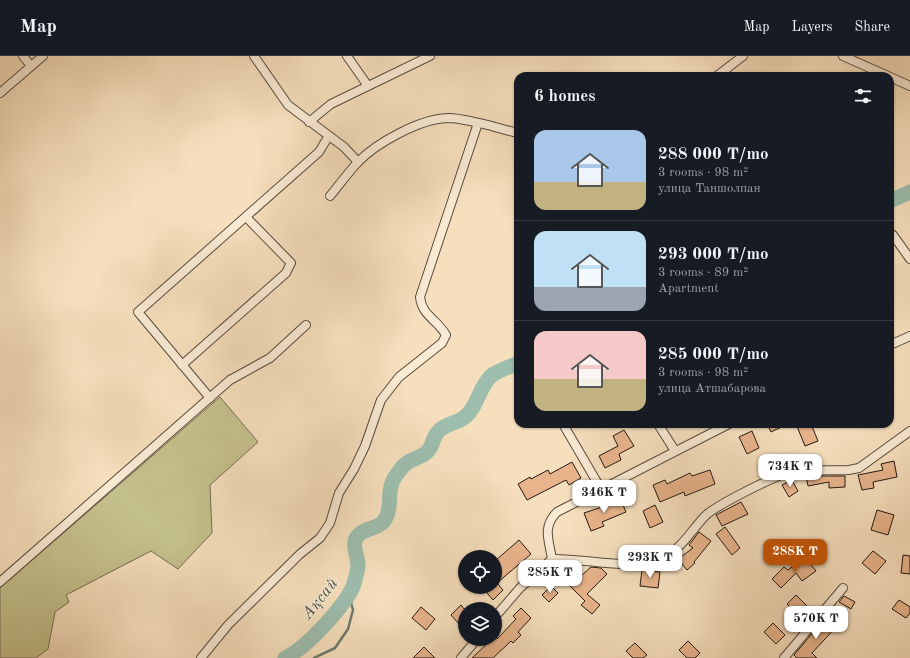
<!DOCTYPE html>
<html lang="en">
<head>
<meta charset="utf-8">
<style>
  :root { --surface:#171b24; --page:#20242c; --text:#f1f3f6; --muted:#9ea1a6; --line:#363941; --accent:#b45309 }
  body { margin:0; font-family:"Old Standard TT",serif; background:var(--page); color:var(--text); height:100vh; display:flex; flex-direction:column; font-size:15px; white-space:nowrap }
  * { box-sizing:border-box; margin:0 }
  p { font-size:13px; color:var(--muted) }
  .icon { flex:none; width:22px; height:22px; fill:none; stroke:currentColor; stroke-width:2; stroke-linecap:round; stroke-linejoin:round }
  .map { position:relative; flex:1; overflow:hidden }
  .details { position:absolute; left:514px; top:16px; width:380px; height:356px; display:flex; flex-direction:column; background:var(--surface); border-radius:12px; box-shadow:0 1px 3px #0004 }
  .details>* { flex:none }
  .controls { position:absolute; left:458px; top:494px; display:grid; gap:8px }
  .controls a { display:grid; place-items:center; width:44px; height:44px; border-radius:50%; background:var(--surface); box-shadow:0 1px 3px #0004; font-size:20px }
  .price { position:absolute; translate:-50% -34px; padding:0 9px; border-radius:8px; background:#fff; color:#222; font-size:13px; line-height:26px; filter:drop-shadow(0 1px 2px #0008) }
  .price::after { content:''; position:absolute; left:50%; top:24px; width:12px; height:9px; margin-left:-6px; background:inherit; clip-path:polygon(0 0,100% 0,50% 100%) }
  .price.on { background:var(--accent); color:#fff }
  ul { padding:0; list-style:none }
  li { display:flex; align-items:center; gap:12px; height:100px; padding:0 20px }
  li+li { border-top:1px solid var(--line) }
  li span { display:grid; place-items:center; flex:none; width:112px; height:80px; border-radius:12px; color:#555 }
  li>.icon { margin-inline-start:auto }
  span .icon { width:48px; height:48px; fill:#fffc; stroke-width:1 }
  li b { font-size:17px }
  h2 { display:flex; justify-content:space-between; align-items:center; height:48px; padding:0 20px; font-size:17px }
  header { display:flex; align-items:center; gap:24px; box-sizing:border-box; height:56px; padding:0 20px; background:var(--surface); border-bottom:1px solid var(--line) }
  header strong { font-size:19px }
  nav { display:flex; gap:22px; margin-inline-start:auto; font-size:14px }
  .map>svg:first-child { display:block }
</style>
</head>
<body>
<header>
<strong>Map</strong>
<nav><a>Map</a><a>Layers</a><a>Share</a></nav>
</header>
<div class="map">
<svg width="910" height="602" viewBox="0 0 910 602">
  <rect width="100%" height="100%" fill="#f6dfbd"/>
  <filter id="stains"><feTurbulence type="fractalNoise" baseFrequency=".005" numOctaves="4"/><feColorMatrix values="0 0 0 0 .2 0 0 0 0 .09 0 0 0 0 .02 0 0 0 .5 -.17"/></filter>
  <radialGradient id="worn" r=".72"><stop offset=".6" stop-color="#630" stop-opacity="0"/><stop offset="1" stop-color="#630" stop-opacity=".3"/></radialGradient>
  <!-- green -->
  <path fill="#c4c08c" stroke="#746c50" d="M220 341 258 386 210 429 212 477 178 513 151 495 66 539 69 546 55 556 48 593 36 602H0V532Z"/>
  <g fill="none" stroke-linecap="round" stroke-linejoin="round">
    <!-- stream -->
    <path stroke="#6d7b6f" stroke-width="2.5" d="M314 602 335 592 348 573 353 554 349 539"/>
    <!-- river -->
    <g stroke="#9dbdad" stroke-width="15">
      <path d="M890 145 910 136"/>
      <path d="M285 602C305 593 351 545 355 524 356 519 358 514 358 509 358 502 353 492 355 485 358 473 374 474 382 467 393 456 387 441 392 427 393 423 397 418 400 414 408 402 418 404 427 396 433 391 432 383 437 377 443 368 456 368 465 361 478 350 479 331 491 320 498 314 510 311 518 307"/>
    </g>
  </g>
  <!-- building -->
  <g fill="#e8b48c" stroke="#241813">
    <path d="M767 368H788L771 376Z"/>
    <path d="M796 368H811L818 385 805 390Z"/>
    <path d="M624 374 634 390 619 398 621 404 605 412 599 400 618 390 613 380Z"/>
    <path d="M752 375 759 392 747 398 739 381Z"/>
    <path d="M894 405 897 421 873 426 874 432 862 434 858 419 883 414 881 408Z"/>
    <path d="M572 406 581 422 569 429 566 424 527 444 518 428 530 421 531 423 548 414 550 418Z"/>
    <path d="M710 414 715 428 685 440 684 436 660 446 653 429 665 424 667 428 690 417 692 420Z"/>
    <path d="M806 420H845V431L829 432V426L808 430Z"/>
    <path d="M792 424 798 435 789 441 782 429Z"/>
    <path d="M620 442 626 456 602 466 604 470 591 475 584 457 608 449V447Z"/>
    <path d="M741 446 748 458 722 470 716 459Z"/>
    <path d="M655 449 663 466 650 472 643 455Z"/>
    <path d="M877 454 894 459 888 479 871 474Z"/>
    <path d="M725 471 740 492 732 499 716 478Z"/>
    <path d="M699 476 711 485 694 506 695 507 687 514 678 503 693 492 689 489Z"/>
    <path d="M519 484 531 498 497 527 503 534 493 544 482 531H495V505Z"/>
    <path d="M873 495 886 505 875 518 862 507Z"/>
    <path d="M903 499 910 500V518L901 517Z"/>
    <path d="M805 501 816 515 802 525 796 517 781 532 772 523 784 511 788 514Z"/>
    <path d="M591 511 601 512 607 518 587 538 600 549 592 558 581 549 585 545 566 526 577 515 581 520Z"/>
    <path d="M642 514 660 516 658 532 640 530Z"/>
    <path d="M551 530 558 537 549 546 542 539Z"/>
    <path d="M796 539 808 551 799 560 787 548Z"/>
    <path d="M844 540 855 546 851 553 839 546Z"/>
    <path d="M899 544 910 551V557L906 562 892 553Z"/>
    <path d="M461 549 465 554V575L451 559Z"/>
    <path d="M421 551 435 563 426 574 412 562Z"/>
    <path d="M521 552 531 562 518 576 521 579 513 587 511 585 493 602H472L492 583H495V581L497 583 516 563 513 560Z"/>
    <path d="M826 561 837 570 812 597 817 602H797L794 599Z"/>
    <path d="M773 567 785 579 776 588 764 576Z"/>
    <path d="M688 585 700 597 695 602H687L679 594Z"/>
    <path d="M635 587 647 599 643 602H633L626 595Z"/>
    <path d="M424 591 435 602H413Z"/>
  </g>
  <g fill="none" stroke-linecap="round" stroke-linejoin="round">
    <!-- street casing -->
    <g stroke="#584a3e" stroke-width="10">
      <g id="street">
        <path d="M23 0 31 10"/>
        <path d="M254 0 288 49 344 91 358 106"/>
        <path d="M347 0 368 30"/>
        <path d="M843 0 888 20"/>
        <path d="M717 20 743 0"/>
        <path d="M890 21 910 30"/>
        <path d="M0 37 43 0"/>
        <path d="M309 66 331 48 430 0"/>
        <path d="M330 140C339 129 348 117 357 107 376 87 421 62 449 62 472 63 496 72 518 77"/>
        <path d="M890 177 893 179 910 203"/>
        <path d="M890 289 910 280"/>
        <path d="M182 309 286 217 291 207 246 161"/>
        <path d="M210 342 138 256 319 96 328 81"/>
        <path d="M563 368 601 433"/>
        <path d="M658 368 675 395"/>
        <path d="M552 503C580 502 635 514 657 505 679 497 690 476 705 460 715 450 774 420 788 417 807 413 829 415 849 414L859 412 910 375"/>
        <path d="M0 526 230 324 270 302 306 269"/>
        <path d="M495 561 520 532 552 503C549 484 542 471 557 456L729 368"/>
        <path d="M201 602 228 569 300 498 320 482 330 467 339 437 354 413 365 390 381 344 399 321 442 287 446 279C437 263 422 260 420 241L478 67"/>
        <path d="M461 602 477 583"/>
        <path d="M784 602 843 532"/>
      </g>
    </g>
    <!-- street -->
    <use href="#street" stroke="#f9ead4" stroke-width="8"/>
  </g>
  <g text-anchor="middle" stroke-width="3" stroke-linejoin="round" paint-order="stroke">
    <!-- water labels -->
    <g font-size="17" font-style="italic" fill="#4e5249" stroke="#f9ead4">
      <text transform="translate(319 542) rotate(-51)" y="6">Ақсай</text>
    </g>
  </g>
  <rect width="100%" height="100%" filter="url(#stains)"/>
  <rect width="100%" height="100%" fill="url(#worn)"/>
</svg>
<div class="controls">
<a><svg class="icon" aria-label="locate" viewBox="0 0 24 24"><circle cx="12" cy="12" r="6"/><path d="M12 2v4M12 18v4M2 12h4M18 12h4"/></svg></a>
<a><svg class="icon" aria-label="layers" viewBox="0 0 24 24"><path d="M12 4l9 5-9 5-9-5zM3 14l9 5 9-5"/></svg></a>
</div>
<b class="price" style="left:790px;top:432px">734K ₸</b>
<b class="price" style="left:604px;top:458px">346K ₸</b>
<b class="price on" style="left:795px;top:517px">288K ₸</b>
<b class="price" style="left:650px;top:523px">293K ₸</b>
<b class="price" style="left:550px;top:538px">285K ₸</b>
<b class="price" style="left:816px;top:584px">570K ₸</b>
<section class="details">
<h2>6 homes<svg class="icon" aria-label="filters" viewBox="0 0 24 24"><path d="M4 7h16M4 17h16"/><circle cx="9" cy="7" r="2"/><circle cx="15" cy="17" r="2"/></svg></h2>
<ul>
<li><span style="background:linear-gradient(#a9c7e8 65%,#c2b280 0)"><svg class="icon" aria-label="home" viewBox="0 0 24 24"><path d="M3 11l9-7 9 7M6 9v11h12V9"/></svg></span><div><b>288 000 ₸/mo</b><p>3 rooms · 98 m²</p><p>улица Таншолпан</p></div></li>
<li><span style="background:linear-gradient(#bfe0f5 70%,#9aa5b1 0)"><svg class="icon" aria-label="home" viewBox="0 0 24 24"><path d="M3 11l9-7 9 7M6 9v11h12V9"/></svg></span><div><b>293 000 ₸/mo</b><p>3 rooms · 89 m²</p><p>Apartment</p></div></li>
<li><span style="background:linear-gradient(#f6c9c9 60%,#c2b280 0)"><svg class="icon" aria-label="home" viewBox="0 0 24 24"><path d="M3 11l9-7 9 7M6 9v11h12V9"/></svg></span><div><b>285 000 ₸/mo</b><p>3 rooms · 98 m²</p><p>улица Атшабарова</p></div></li>
</ul>
</section>
</div>
</body>
</html>
